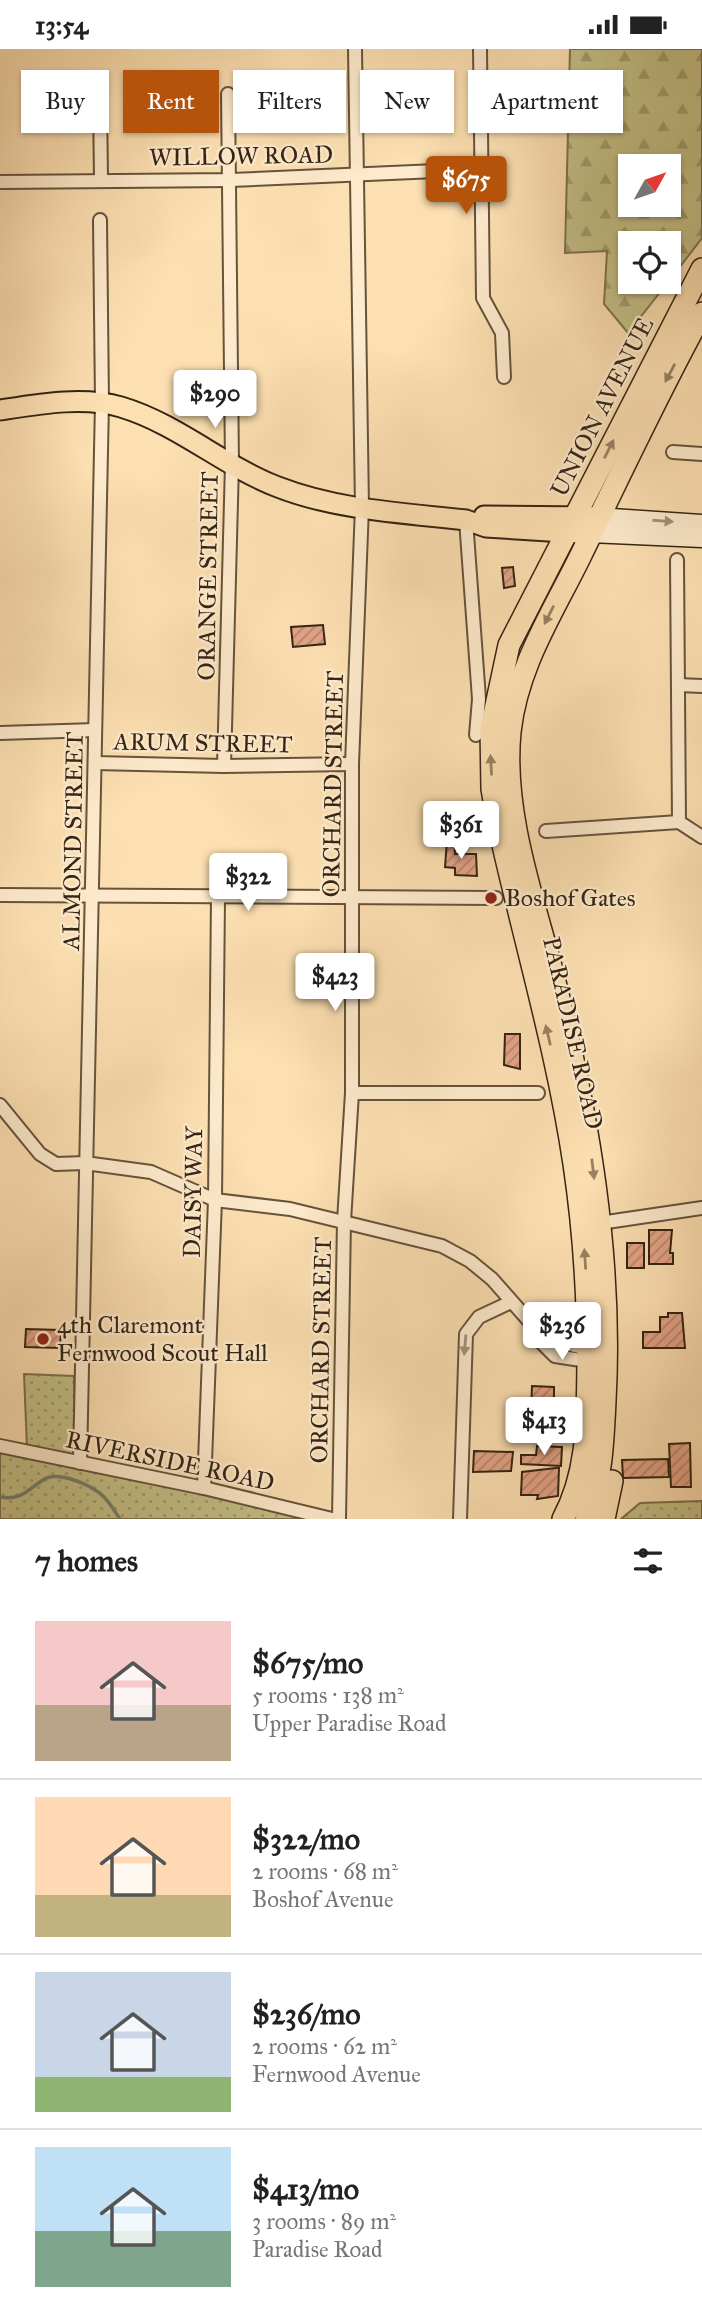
<!DOCTYPE html>
<html lang="en">
<head>
<meta charset="utf-8">
<style>
  :root { --surface:#fff; --page:#f2f2f2; --text:#222; --muted:#767676; --line:#e0e0e0; --accent:#b45309 }
  body { margin:0; font-family:"IM FELL Great Primer",serif; background:var(--page); color:var(--text); height:100vh; display:flex; flex-direction:column; font-size:26px; white-space:nowrap }
  * { box-sizing:border-box; margin:0 }
  p { font-size:23px; color:var(--muted) }
  .icon { flex:none; width:38px; height:38px; fill:none; stroke:currentColor; stroke-width:2; stroke-linecap:round; stroke-linejoin:round }
  .map { position:relative; height:1470px; overflow:hidden }
  .details { display:flex; flex-direction:column; background:var(--surface); flex:1 }
  .details>* { flex:none }
  .guide { position:absolute; left:21px; top:21px; width:662px; height:63px; display:flex; gap:14px }
  .needle { width:46px; rotate:50deg }
  .fabs { position:absolute; left:618px; top:105px; display:grid; gap:14px }
  .fabs a { display:grid; place-items:center; width:63px; height:63px; border-radius:0px; background:var(--surface); box-shadow:0 2px 5px #0004; font-size:35px }
  .price { position:absolute; translate:-50% -60px; padding:0 16px; border-radius:7px; background:#fff; color:#222; font-size:23px; line-height:46px; filter:drop-shadow(0 2px 4px #0008) }
  .price::after { content:''; position:absolute; left:50%; top:42px; width:21px; height:16px; margin-left:-10px; background:inherit; clip-path:polygon(0 0,100% 0,50% 100%) }
  .price.active { background:var(--accent); color:#fff }
  ul { padding:0; list-style:none }
  li { display:flex; align-items:center; gap:21px; height:175px; padding:0 35px }
  li+li { border-top:2px solid var(--line) }
  li span { display:grid; place-items:center; flex:none; width:196px; height:140px; border-radius:0px; color:#555 }
  li>.icon { margin-inline-start:auto }
  span .icon { width:84px; height:84px; fill:#fffc; stroke-width:1 }
  li b { font-size:30px }
  h2 { display:flex; justify-content:space-between; align-items:center; height:84px; padding:0 35px; font-size:30px }
  .pill { padding:0 24px; border-radius:0px; background:var(--surface); box-shadow:0 2px 5px #0004; font-size:24px; line-height:63px }
  .pill.active { background:var(--accent); color:#fff }
  .status { display:flex; justify-content:space-between; align-items:center; height:49px; padding:0 35px; background:var(--surface); direction:ltr }
  .status svg { height:19px; fill:currentColor }
  .map>svg:first-child { display:block }
</style>
</head>
<body>
<div class="status"><b>13:54</b><svg viewBox="0 0 49 12"><path d="M0 12V9h3v3zM5 12V6h3v6zM10 12V3h3v9zM15 12V0h3v12zM26 1h20v11H26zM47 4h2v5h-2z"/></svg></div>
<div class="map">
<svg width="702" height="1470" viewBox="0 0 702 1470">
  <defs>
    <pattern id="grass-dots" width="8" height="8" patternUnits="userSpaceOnUse" patternTransform="scale(1.75)"><rect width="8" height="8" fill="#c5c188"/><path d="M2 2h.1M6 6h.1" fill="none" stroke="#a19d6e" stroke-width="1.8" stroke-linecap="round"/></pattern>
    <pattern id="forest-firs" width="22" height="20" patternUnits="userSpaceOnUse" patternTransform="scale(1.75)"><rect width="22" height="20" fill="#c5c188"/><path d="M5 1l3.5 6h-7zM16 11l3.5 6h-7z" fill="#a19d6e"/></pattern>
    <pattern id="building-hatch" width="6" height="6" patternUnits="userSpaceOnUse" patternTransform="scale(1.75)"><rect width="6" height="6" fill="#e3a487"/><path d="M-1 1l2-2M0 6l6-6M5 7l2-2" fill="none" stroke="#b9856d"/></pattern>
  </defs>
  <rect width="100%" height="100%" fill="#fde0b2"/>
  <filter id="stains"><feTurbulence type="fractalNoise" baseFrequency=".00286" numOctaves="4"/><feColorMatrix values="0 0 0 0 .2 0 0 0 0 .09 0 0 0 0 .02 0 0 0 .5 -.17"/></filter>
  <radialGradient id="worn" r=".72"><stop offset=".6" stop-color="#630" stop-opacity="0"/><stop offset="1" stop-color="#630" stop-opacity=".3"/></radialGradient>
  <!-- grass -->
  <g fill="url(#grass-dots)" stroke="#7c724e" stroke-width="2">
    <path d="M24 1325 74 1327 75 1408 27 1399Z"/>
    <path d="M0 1399 318 1470H0Z"/>
    <path d="M702 1452V1470H621L640 1454Z"/>
  </g>
  <!-- forest -->
  <path fill="url(#forest-firs)" stroke="#7c724e" stroke-width="2" fill-rule="evenodd" d="M570 0H702V189L669 232 668 194H630V233H668L628 284 604 255 607 202 565 204ZM630 117H668V156H630Z"/>
  <g fill="none" stroke-linecap="round" stroke-linejoin="round">
    <!-- stream -->
    <path stroke="#75806d" stroke-width="3.5" d="M0 1448C21 1452 27 1441 43 1431 58 1421 92 1436 104 1448 110 1454 115 1463 120 1470"/>
  </g>
  <!-- building -->
  <g fill="url(#building-hatch)" stroke="#342414" stroke-width="2">
    <path d="M513 518 515 537 504 539 502 519Z"/>
    <path d="M323 576 325 595 293 598 291 578Z"/>
    <path d="M447 791H454L455 805H476L477 827 455 826V819L445 818Z"/>
    <path d="M505 985H520V1020L504 1016Z"/>
    <path d="M649 1181H672L670 1204H673V1215H649Z"/>
    <rect x="627" y="1194" width="17" height="25"/>
    <path d="M668 1264H682L685 1299H643V1283H660V1268H668Z"/>
    <path d="M26 1280 61 1281 60 1299 25 1298Z"/>
    <path d="M532 1337 554 1338V1364L531 1363Z"/>
    <path d="M531 1363 563 1364 562 1389 544 1388V1374L531 1373Z"/>
    <path d="M690 1394 691 1438H671L669 1395Z"/>
    <path d="M537 1397 562 1398 561 1417 521 1415V1406H536Z"/>
    <path d="M474 1402 513 1403 511 1422 473 1423Z"/>
    <path d="M668 1410 669 1428 623 1429 622 1411Z"/>
    <path d="M556 1419H559L558 1447 537 1450 538 1446H521L522 1423Z"/>
  </g>
  <g fill="none" stroke-linecap="round" stroke-linejoin="round">
    <!-- minor casing -->
    <g stroke="#66533c" stroke-width="16">
      <g id="minor">
        <path d="M480 0 483 249 502 284 504 328"/>
        <path d="M100 52 101 130"/>
        <path d="M0 133 231 131 482 120"/>
        <path d="M673 403 702 405"/>
        <path d="M466 471 479 650 476 686"/>
        <path d="M677 511 679 773 702 788"/>
        <path d="M678 636 702 637"/>
        <path d="M0 684 95 681"/>
        <path d="M95 714 224 717 352 715"/>
        <path d="M224 717 232 415 228 45"/>
        <path d="M546 782 679 773"/>
        <path d="M0 846 496 849"/>
        <path d="M352 1044H538"/>
        <path d="M0 1056 40 1105 56 1115 85 1114 151 1123 215 1151 290 1160 442 1197 470 1212 492 1230 544 1289 594 1302"/>
        <path d="M600 1174 702 1159"/>
        <path d="M537 1289 555 1307 594 1313"/>
        <path d="M0 1397 204 1439 332 1470"/>
        <path d="M80 1414 102 354 100 171"/>
        <path d="M204 1439 215 1151 218 848"/>
        <path d="M339 1470 344 1172 352 1044V715L362 458 355 0"/>
        <path d="M460 1470 466 1285 479 1268 511 1253"/>
      </g>
    </g>
    <!-- secondary casing -->
    <g stroke="#342414" stroke-width="21">
      <g id="secondary">
        <path d="M597 468 702 475"/>
        <path d="M590 484 702 489"/>
      </g>
    </g>
    <!-- primary casing -->
    <g stroke="#342414" stroke-width="23">
      <g id="primary">
        <path d="M0 361C39 355 83 347 121 358 178 375 223 417 278 438 337 461 403 464 466 471L486 478 580 484"/>
        <path d="M484 467 597 468"/>
      </g>
    </g>
    <!-- trunk casing -->
    <g stroke="#342414" stroke-width="24">
      <g id="trunk">
        <path d="M563 1470C589 1422 587 1369 588 1315 588 1248 584 1182 574 1115 557 1000 523 888 498 774L492 740 491 680 509 596 702 220"/>
        <path d="M586 1470C602 1432 603 1392 605 1352 613 1208 588 1064 553 925 533 848 502 763 510 683 517 618 552 565 580 508 620 426 658 344 702 264"/>
        <path d="M604 1470 612 1432"/>
      </g>
    </g>
    <!-- minor -->
    <use href="#minor" stroke="#feebcd" stroke-width="12"/>
    <!-- secondary -->
    <use href="#secondary" stroke="#feebcd" stroke-width="18"/>
    <!-- primary -->
    <use href="#primary" stroke="#fde0b2" stroke-width="19"/>
    <!-- trunk -->
    <use href="#trunk" stroke="#fde0b2" stroke-width="21"/>
  </g>
  <!-- one-way arrows -->
  <defs><path id="oneway-solid" d="M-6-.8H1V-3.2L6.5 0L1 3.2V.8H-6Z" transform="scale(1.75)"/></defs>
  <g fill="#988263">
    <use href="#oneway-solid" transform="translate(670 324) rotate(118)"/>
    <use href="#oneway-solid" transform="translate(609 400) rotate(-63)"/>
    <use href="#oneway-solid" transform="translate(549 566) rotate(117)"/>
    <use href="#oneway-solid" transform="translate(491 716) rotate(-93)"/>
    <use href="#oneway-solid" transform="translate(548 986) rotate(-103)"/>
    <use href="#oneway-solid" transform="translate(593 1120) rotate(83)"/>
    <use href="#oneway-solid" transform="translate(585 1210) rotate(-94)"/>
  </g>
  <g fill="#a3917a">
    <use href="#oneway-solid" transform="translate(663 472) rotate(4)"/>
    <use href="#oneway-solid" transform="translate(465 1296) rotate(95)"/>
  </g>
  <!-- markers -->
  <g fill="#8f2418" stroke="#feebcd" stroke-width="2.5">
    <circle cx="491" cy="849" r="7"/>
    <circle cx="43" cy="1290" r="7"/>
  </g>
  <g text-anchor="middle" stroke-width="5" stroke-linejoin="round" paint-order="stroke">
    <!-- street labels -->
    <g font-size="24" fill="#342414" stroke="#feebcd">
      <text transform="translate(241 107) rotate(-1)" y="8">WILLOW ROAD</text>
      <text transform="translate(602 358) rotate(-63)" y="8">UNION AVENUE</text>
      <text transform="translate(208 527) rotate(-89)" y="8">ORANGE STREET</text>
      <text transform="translate(203 694) rotate(1)" y="8">ARUM STREET</text>
      <text transform="translate(333 735) rotate(-89)" y="8">ORCHARD STREET</text>
      <text transform="translate(73 792) rotate(-89)" y="8">ALMOND STREET</text>
      <text transform="translate(573 984) rotate(77)" y="8">PARADISE ROAD</text>
      <text transform="translate(193 1143) rotate(-89)" y="8">DAISY WAY</text>
      <text transform="translate(321 1301) rotate(-89)" y="8">ORCHARD STREET</text>
      <text transform="translate(170 1412) rotate(12)" y="8">RIVERSIDE ROAD</text>
    </g>
    <!-- poi labels -->
    <g font-size="24" fill="#342414" stroke="#feebcd" text-anchor="start">
      <text x="505" y="857">Boshof Gates</text>
      <text x="57" y="1284">4th Claremont<tspan x="57" dy="28">Fernwood Scout Hall</tspan></text>
    </g>
  </g>
  <rect width="100%" height="100%" filter="url(#stains)"/>
  <rect width="100%" height="100%" fill="url(#worn)"/>
</svg>
<div class="fabs">
<a><svg class="needle" viewBox="-14 -14 28 28"><path d="M0-13l5 13h-10z" fill="#e53935"/><path d="M0 13l5-13h-10z" fill="#767676"/></svg></a>
<a><svg class="icon" aria-label="locate" viewBox="0 0 24 24"><circle cx="12" cy="12" r="6"/><path d="M12 2v4M12 18v4M2 12h4M18 12h4"/></svg></a>
</div>
<b class="price active" style="left:466px;top:167px">$675</b>
<b class="price" style="left:215px;top:381px">$290</b>
<b class="price" style="left:461px;top:812px">$361</b>
<b class="price" style="left:248px;top:864px">$322</b>
<b class="price" style="left:335px;top:964px">$423</b>
<b class="price" style="left:562px;top:1313px">$236</b>
<b class="price" style="left:544px;top:1408px">$413</b>
<div class="guide">
<a class="pill">Buy</a>
<a class="pill active">Rent</a>
<a class="pill">Filters</a>
<a class="pill">New</a>
<a class="pill">Apartment</a>
</div>
</div>
<section class="details">
<h2>7 homes<svg class="icon" aria-label="filters" viewBox="0 0 24 24"><path d="M4 7h16M4 17h16"/><circle cx="9" cy="7" r="2"/><circle cx="15" cy="17" r="2"/></svg></h2>
<ul>
<li><span style="background:linear-gradient(#f6c9c9 60%,#b9a48a 0)"><svg class="icon" aria-label="home" viewBox="0 0 24 24"><path d="M3 11l9-7 9 7M6 9v11h12V9"/></svg></span><div><b>$675/mo</b><p>5 rooms · 138 m²</p><p>Upper Paradise Road</p></div></li>
<li><span style="background:linear-gradient(#ffd9b3 70%,#c2b280 0)"><svg class="icon" aria-label="home" viewBox="0 0 24 24"><path d="M3 11l9-7 9 7M6 9v11h12V9"/></svg></span><div><b>$322/mo</b><p>2 rooms · 68 m²</p><p>Boshof Avenue</p></div></li>
<li><span style="background:linear-gradient(#c9d6e8 75%,#8fb573 0)"><svg class="icon" aria-label="home" viewBox="0 0 24 24"><path d="M3 11l9-7 9 7M6 9v11h12V9"/></svg></span><div><b>$236/mo</b><p>2 rooms · 62 m²</p><p>Fernwood Avenue</p></div></li>
<li><span style="background:linear-gradient(#bfe0f5 60%,#7fa58c 0)"><svg class="icon" aria-label="home" viewBox="0 0 24 24"><path d="M3 11l9-7 9 7M6 9v11h12V9"/></svg></span><div><b>$413/mo</b><p>3 rooms · 89 m²</p><p>Paradise Road</p></div></li>
</ul>
</section>
</body>
</html>
